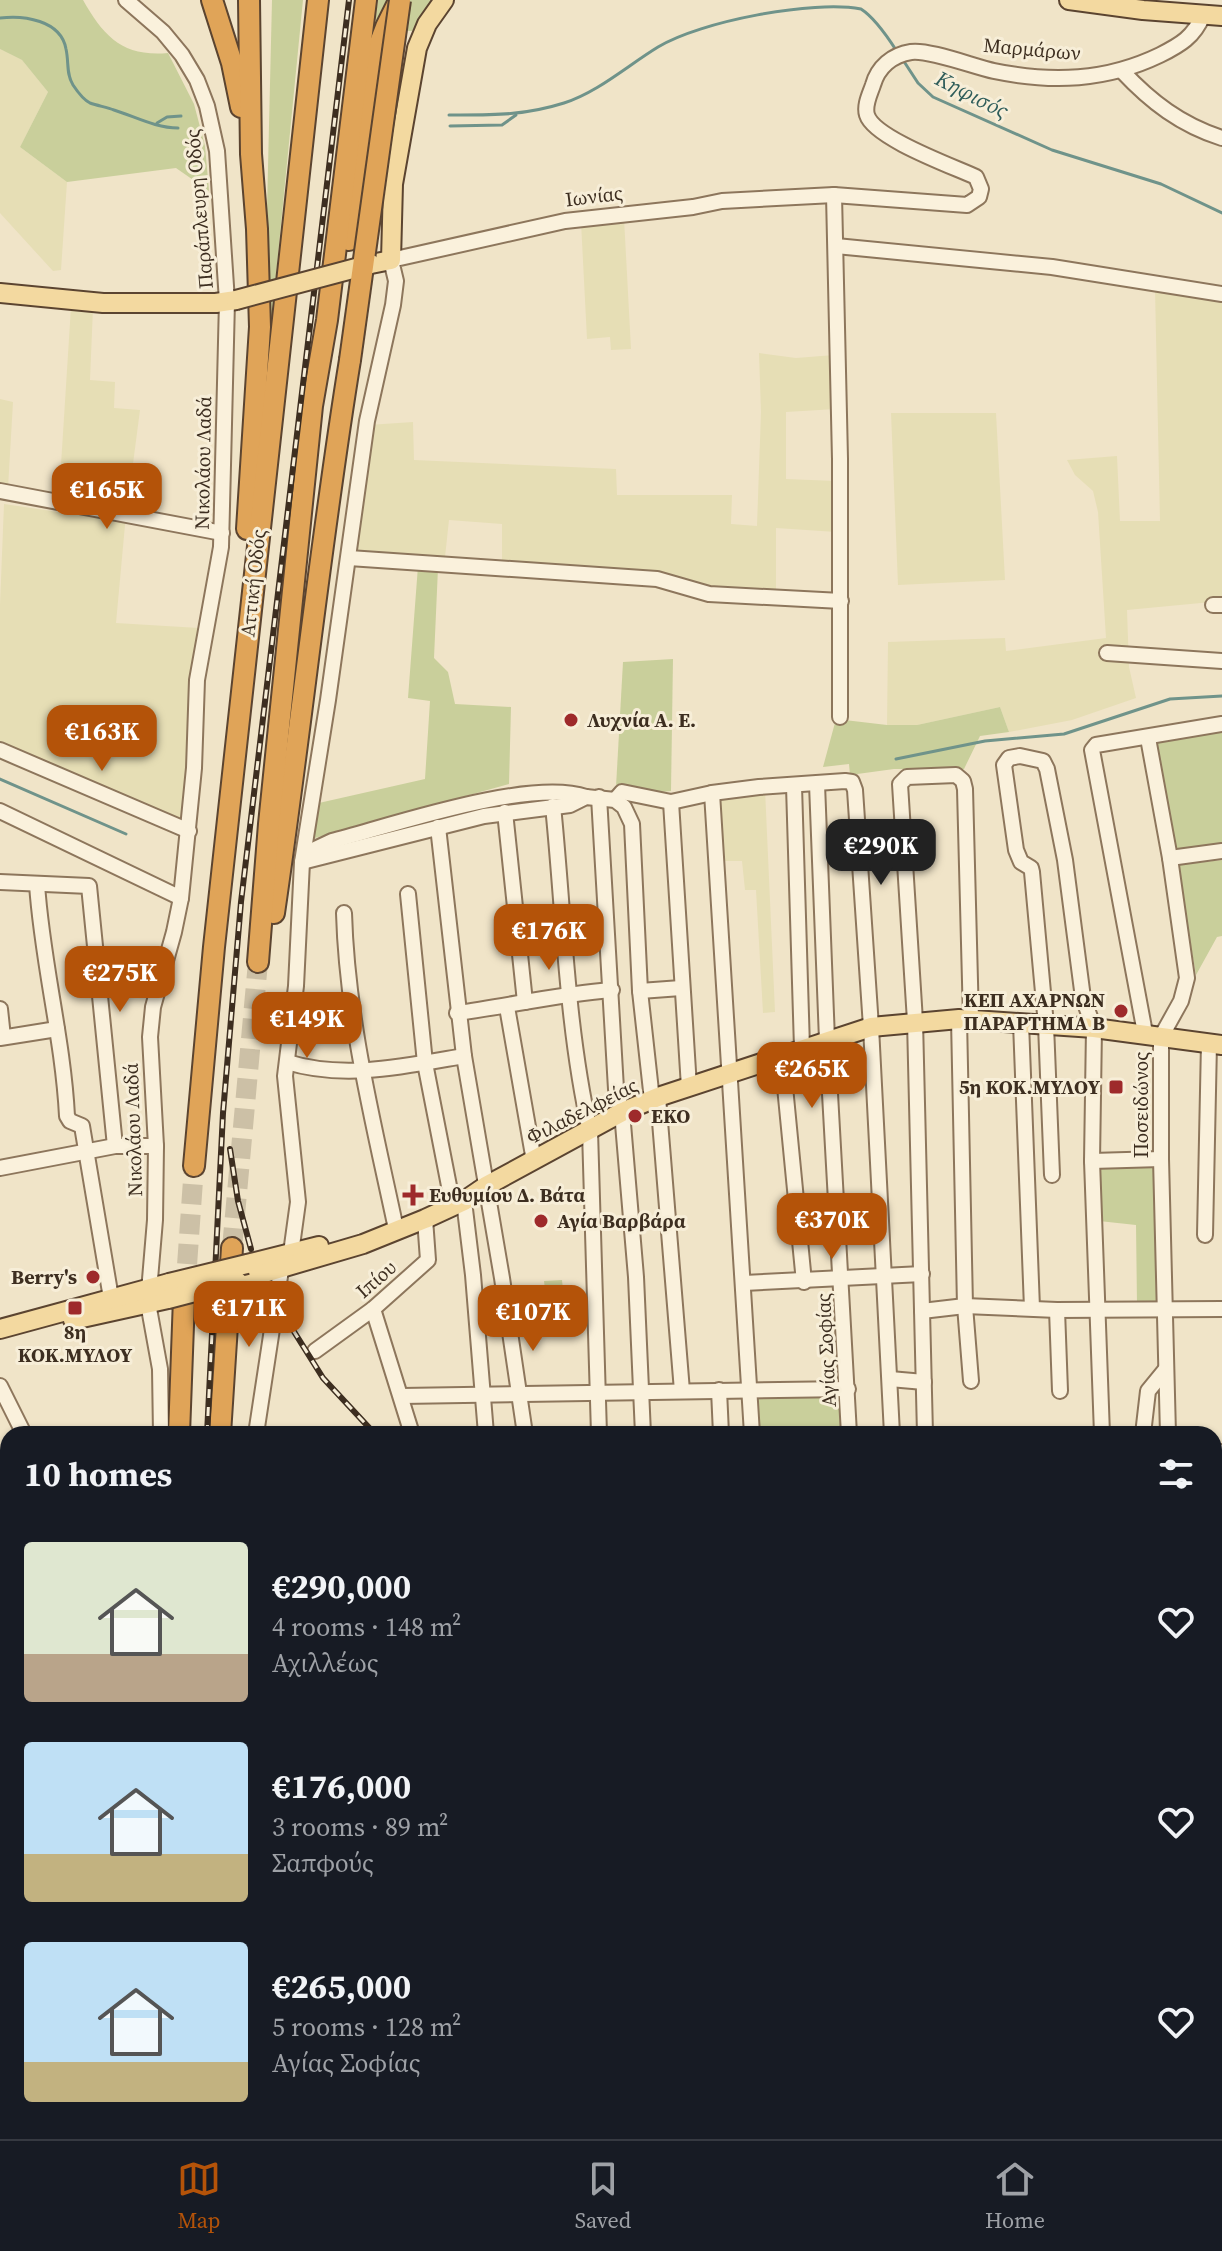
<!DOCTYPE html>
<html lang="en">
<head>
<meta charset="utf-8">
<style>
  :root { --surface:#171b24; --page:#20242c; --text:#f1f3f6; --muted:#9ea1a6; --line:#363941; --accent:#b45309 }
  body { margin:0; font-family:"Source Serif 4",serif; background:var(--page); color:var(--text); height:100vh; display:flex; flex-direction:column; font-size:30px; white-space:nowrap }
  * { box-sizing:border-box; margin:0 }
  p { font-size:26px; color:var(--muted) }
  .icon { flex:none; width:44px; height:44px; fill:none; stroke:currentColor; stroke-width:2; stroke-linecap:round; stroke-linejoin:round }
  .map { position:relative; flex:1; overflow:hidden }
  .sheet { position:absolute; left:0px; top:1426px; width:1222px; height:714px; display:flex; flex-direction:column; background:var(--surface); border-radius:24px 24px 0 0; box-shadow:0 2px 6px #0004 }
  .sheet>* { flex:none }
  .price { position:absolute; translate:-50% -68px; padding:0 18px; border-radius:16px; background:var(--accent); color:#fff; font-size:26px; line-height:52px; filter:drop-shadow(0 2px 4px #0008) }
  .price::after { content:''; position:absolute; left:50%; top:48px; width:24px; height:18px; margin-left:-12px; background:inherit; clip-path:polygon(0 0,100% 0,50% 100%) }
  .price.on { background:#222; color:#fff }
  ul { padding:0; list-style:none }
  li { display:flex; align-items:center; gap:24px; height:200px; padding:0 24px }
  li span { display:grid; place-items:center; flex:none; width:224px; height:160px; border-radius:8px; color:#555 }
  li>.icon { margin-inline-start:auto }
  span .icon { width:96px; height:96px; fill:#fffc; stroke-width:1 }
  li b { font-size:34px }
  h2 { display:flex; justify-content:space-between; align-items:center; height:96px; padding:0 24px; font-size:34px }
  .dock { display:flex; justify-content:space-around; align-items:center; height:112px; border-top:2px solid var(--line); background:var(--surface); font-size:22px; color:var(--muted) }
  .dock a { display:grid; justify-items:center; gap:4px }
  .dock .on { color:var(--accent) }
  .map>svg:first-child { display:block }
</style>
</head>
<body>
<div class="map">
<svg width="1222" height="2139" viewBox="0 0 1222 2139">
  <rect width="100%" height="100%" fill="#f0e4c8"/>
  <!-- farmland -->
  <g fill="#e6deb5">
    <path d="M0 49 22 60 48 92 20 147 67 182 61 270 53 271 0 213Z"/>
    <path d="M624 218 631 349 611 350 610 337 587 339 581 222Z"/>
    <path d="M1155 289 1222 300V601L1127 610 1129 667 1136 698 1072 720 1009 732 1000 707 917 725H887L888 642 1005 638 1006 651 1106 638 1098 512 1093 491 1075 475 1067 460 1117 456 1120 521H1160Z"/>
    <path d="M71 307 93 308 90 380 115 382 114 408 140 410 125 525 116 623 199 628 182 822 0 744V605L4 504 58 512Z"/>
    <path d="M759 353 796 358 834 355 836 409 786 412V479L836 481V532L776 528V593L687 591 650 573 502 560V524L449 520 445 557 352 553 368 425 413 422 414 460 616 469 617 495H732L731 524 757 526 761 412Z"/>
    <path d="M0 399 13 402 8 488 0 486Z"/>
    <path d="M891 413H996L1005 580 898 585Z"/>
    <path d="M765 789 775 1012 763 1013 756 890H745L742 861H721L716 798Z"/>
  </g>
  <!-- green -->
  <g fill="#c9cf9b">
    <path d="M0 0H83C104 37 123 57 168 53L194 104 205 146 209 191 176 168 67 182 20 147 48 92 22 60 0 49Z"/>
    <path d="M272 0H303L262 418Z"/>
    <path d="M378 0H433L412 31 374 30Z"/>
    <path d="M418 566 438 568 434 658 448 672 455 704 511 707 509 784 304 841 310 805 425 779 430 701 408 698Z"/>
    <path d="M673 659 671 791 650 793 616 787 623 662Z"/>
    <path d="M1000 707 1009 732 980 736 964 769H894L850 775 849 764 823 767 836 719 887 725H917Z"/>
    <path d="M1222 732V846L1174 853 1154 743Z"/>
    <path d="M1222 860V936L1217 937 1196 975 1177 865Z"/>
    <path d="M1097 1163H1155L1156 1303 1137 1304 1136 1225 1099 1221Z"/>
    <path d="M562 1280 565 1309 548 1312 544 1281Z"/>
    <path d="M756 1394H839L841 1434H757Z"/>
    <path d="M760 2132H817L818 2139H761Z"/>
  </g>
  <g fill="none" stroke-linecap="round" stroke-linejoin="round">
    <!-- stream -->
    <g stroke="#6f938a" stroke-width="3">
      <path d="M0 18C23 15 61 20 66 49 69 62 66 74 73 85 77 91 84 100 90 103 98 106 107 107 114 110 136 117 156 128 178 128"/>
      <path d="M903 60 918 83 933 97 1052 150 1161 184 1222 213"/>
      <path d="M449 115C491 115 523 116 564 103 598 92 627 66 658 47 701 21 813 0 861 9 875 18 887 36 896 50"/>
      <path d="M157 123 167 117 181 116"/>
      <path d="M450 126 502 125 516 115"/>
      <path d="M896 759 985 741 1064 734 1170 699 1222 696"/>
      <path d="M0 779 126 834"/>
    </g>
    <!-- minor-tunnel -->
    <path stroke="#ccc0a6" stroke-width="14" stroke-dasharray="14 7" stroke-linecap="butt" d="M1214 1643 1222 1638"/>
    <!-- highway-tunnel -->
    <g stroke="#ccc0a6" stroke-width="20" stroke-dasharray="20 10" stroke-linecap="butt">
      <path d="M232 1248 258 962"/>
      <path d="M185 1294 194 1166"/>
    </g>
    <!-- minor casing -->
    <g stroke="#8d765c" stroke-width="18">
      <g id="minor">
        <path d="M126 0 163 32 182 55 197 80 207 106 217 151 227 301 221 547 197 680 194 768 181 898 174 932 153 1007 150 1037 156 1146 155 1220 148 1303 160 1369 161 1434"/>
        <path d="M1122 71C1151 102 1181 125 1222 138"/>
        <path d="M834 195 840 459V717"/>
        <path d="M836 246 1052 267 1222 294"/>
        <path d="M0 491 222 533"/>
        <path d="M349 558 657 579 709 594 841 601"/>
        <path d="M1213 605H1222"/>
        <path d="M1107 653 1222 661"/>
        <path d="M1148 738 1170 858 1187 978 1181 1001 1161 1037V1159L1168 1434"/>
        <path d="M0 750 189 831"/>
        <path d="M817 784 827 1040 849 1434"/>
        <path d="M794 786 802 1048"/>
        <path d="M712 793 752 1434"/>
        <path d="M599 797 616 1089 622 1112 636 1277 643 1434"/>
        <path d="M615 800 622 792 671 802 712 793 759 787 845 781 852 782 855 790 871 1027 892 1434"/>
        <path d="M671 802 689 1087"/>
        <path d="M553 806C564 913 566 1025 590 1131L599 1434"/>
        <path d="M0 811 181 898"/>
        <path d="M505 812 525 1002"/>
        <path d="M438 827 464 1056 502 1278 525 1434"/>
        <path d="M1170 858 1222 851"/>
        <path d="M304 861 315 849 332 841C393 825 529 778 586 797"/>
        <path d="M302 862 484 816 570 805 586 797 615 800 624 807 632 824 640 991 652 1100"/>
        <path d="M0 882 89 886 115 1146"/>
        <path d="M37 884C42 962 63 1038 67 1116L70 1121 82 1126 111 1298"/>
        <path d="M408 894 425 1063 450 1191 464 1201 473 1275 486 1434"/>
        <path d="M344 913C347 1020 374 1125 396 1229"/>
        <path d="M640 991 681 988"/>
        <path d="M507 1007 534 1161"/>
        <path d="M0 1009 3 1037"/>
        <path d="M457 1013C509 1006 559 994 612 990"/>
        <path d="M959 1019 965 1306 971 1381"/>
        <path d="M1021 1023 1032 1308"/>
        <path d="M1145 1033 1092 750 1096 745 1222 724"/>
        <path d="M0 1038 57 1029"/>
        <path d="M782 1056 804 1282"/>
        <path d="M287 1062C344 1080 406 1066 464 1056"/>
        <path d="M658 1097 682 1391"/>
        <path d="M1092 1161 1161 1159"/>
        <path d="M0 1168 115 1146H156"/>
        <path d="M1052 1175 1046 1025 1032 872 1031 868 1021 862 1016 850 1004 765 1009 758 1020 756 1043 761 1047 769 1065 860 1083 998 1094 1028 1092 1161 1102 1434"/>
        <path d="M1205 1235 1209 1043"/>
        <path d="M744 1283 922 1274"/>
        <path d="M373 1309 412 1434"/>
        <path d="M1057 1310 1060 1391"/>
        <path d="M922 1311 965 1306 1057 1310 1222 1309"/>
        <path d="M315 1351 373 1309 428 1260 425 1219"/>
        <path d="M890 1379 924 1382"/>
        <path d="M0 1386 24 1434"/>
        <path d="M719 1390 721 1434"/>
        <path d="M402 1396 848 1389"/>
        <path d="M256 1434 281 1270 291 1253 298 1202 285 1076 296 986 302 862 328 700 367 421 393 305 396 281 391 260 565 221 693 207 722 201 834 195 967 205 979 197 981 189 976 177C952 166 874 138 867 115 864 105 870 94 873 85 878 67 892 55 911 52 928 49 975 67 994 71 1052 83 1106 81 1160 55 1180 45 1194 37 1203 15"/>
        <path d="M925 1434 915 1021 900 784 907 777 956 775 963 781 965 789 971 1020"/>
        <path d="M1143 1434 1148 1391 1166 1369"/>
        <path d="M1214 1452H1222"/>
        <path d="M0 1492 8 1489"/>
        <path d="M1214 1599H1222"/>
        <path d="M1214 1679 1222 1678"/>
        <path d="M0 1797 8 1794"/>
        <path d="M0 1812 8 1809"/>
        <path d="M1214 1824 1222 1823"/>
        <path d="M434 2132 436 2139"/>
        <path d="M528 2132 529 2139"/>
        <path d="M606 2132 607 2139"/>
        <path d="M717 2132 718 2139"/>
        <path d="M827 2132 828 2139"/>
        <path d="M875 2132V2139"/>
        <path d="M922 2132 923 2139"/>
        <path d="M1014 2132V2139"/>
        <path d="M1096 2132 1097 2139"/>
        <path d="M1210 2132 1211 2139"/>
        <path d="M359 2136 383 2132"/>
        <path d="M117 2139 118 2132"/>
        <path d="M271 2139V2132"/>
      </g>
    </g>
    <!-- major casing -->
    <g stroke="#5b4430" stroke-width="22">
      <g id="major">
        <path d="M1069 0 1143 10 1222 16"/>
        <path d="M371 264 391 260 393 184 417 48 427 24 444 0"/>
        <path d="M0 293 103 303H216L236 300"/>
        <path d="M247 1264 319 1246"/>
        <path d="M237 1281 363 1244 425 1219 464 1201 486 1186 622 1112 658 1097 871 1027 959 1019 1094 1028 1222 1045"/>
        <path d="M73 1320 168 1299"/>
        <path d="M0 1329 169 1283"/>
        <path d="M1214 1972 1222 1967"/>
        <path d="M0 2069 8 2068"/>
        <path d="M0 2086 8 2085"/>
      </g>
    </g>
    <!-- highway casing -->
    <g stroke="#5b4430" stroke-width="24">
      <g id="highway">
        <path d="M212 0 232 63 241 107"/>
        <path d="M349 240 376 53 386 27 398 3"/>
        <path d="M247 529 260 327 257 229 251 154 249 0"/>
        <path d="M274 913C301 729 320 544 350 360"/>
        <path d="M258 962 269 824 312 406 327 320 366 0"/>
        <path d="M194 1166 214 947 318 0"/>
        <path d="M179 1434 184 1298"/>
        <path d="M220 1434 232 1248"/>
        <path d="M143 2132V2139"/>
        <path d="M177 2132V2139"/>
        <path d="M211 2132V2139"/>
        <path d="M248 2139V2132"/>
      </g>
    </g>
    <!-- minor -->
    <use href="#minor" stroke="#faf1dc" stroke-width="14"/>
    <!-- major -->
    <use href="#major" stroke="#f3d9a0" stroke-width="18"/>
    <!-- highway -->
    <use href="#highway" stroke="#e0a458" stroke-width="20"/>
    <!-- rail casing -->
    <g stroke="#3d2e20" stroke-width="6">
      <g id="rail">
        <path d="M230 1149 238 1201 251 1249"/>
        <path d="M293 1330 323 1378 375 1434"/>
        <path d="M207 1434 223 1113 241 902 349 0"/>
        <path d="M0 1517 8 1516"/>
        <path d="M1214 1623 1222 1624"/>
        <path d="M0 1685 8 1682"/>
        <path d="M0 1713 8 1710"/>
        <path d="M194 2132V2139"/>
      </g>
    </g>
    <!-- rail -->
    <use href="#rail" stroke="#f7eed8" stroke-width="3" stroke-dasharray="9" stroke-linecap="butt"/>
    <!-- major-bridge casing -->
    <g stroke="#5b4430" stroke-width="22" stroke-linecap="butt">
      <g id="major-bridge">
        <path d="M236 300 371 264"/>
        <path d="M169 1283 247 1264"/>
        <path d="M168 1299 237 1281"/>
      </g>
    </g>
    <!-- highway-bridge casing -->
    <g stroke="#5b4430" stroke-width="24" stroke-linecap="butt">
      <path id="highway-bridge" d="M350 360 400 0"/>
    </g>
    <!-- major-bridge -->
    <use href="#major-bridge" stroke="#f3d9a0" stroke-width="18"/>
    <!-- highway-bridge -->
    <use href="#highway-bridge" stroke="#e0a458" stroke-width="20"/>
  </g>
  <!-- markers -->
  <g fill="#9e2a2b" stroke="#f7eed8" stroke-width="3">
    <circle cx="571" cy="720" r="8"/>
    <circle cx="1121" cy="1011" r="8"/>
    <rect x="1108" y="1079" width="16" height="16" rx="4"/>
    <circle cx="635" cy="1116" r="8"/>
    <path d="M409 1183h8v8h8v8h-8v8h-8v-8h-8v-8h8z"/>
    <circle cx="541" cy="1221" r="8"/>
    <circle cx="93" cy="1277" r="8"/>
    <rect x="67" y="1300" width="16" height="16" rx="4"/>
  </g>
  <g text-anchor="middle" stroke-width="6" stroke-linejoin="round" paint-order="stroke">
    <!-- street labels -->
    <g font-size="20" fill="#3d2e20" stroke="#f7eed8">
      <text transform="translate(1032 49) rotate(5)" y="7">Μαρμάρων</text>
      <text transform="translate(594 196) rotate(-7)" y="7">Ιωνίας</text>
      <text transform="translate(199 209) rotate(-95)" y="7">Παράπλευρη Οδός</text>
      <text transform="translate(203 463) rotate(-89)" y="7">Νικολάου Λαδά</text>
      <text transform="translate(253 583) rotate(-84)" y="7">Αττική Οδός</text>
      <text transform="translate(1141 1105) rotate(-90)" y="7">Ποσειδώνος</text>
      <text transform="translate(582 1111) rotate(-27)" y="7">Φιλαδελφείας</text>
      <text transform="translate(133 1130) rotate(-92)" y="7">Νικολάου Λαδά</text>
      <text transform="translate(376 1279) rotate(-41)" y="7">Ιπίου</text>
      <text transform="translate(826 1350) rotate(-93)" y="7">Αγίας Σοφίας</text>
    </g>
    <!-- poi labels -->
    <g font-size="20" font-weight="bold" fill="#3d2e20" stroke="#f7eed8" text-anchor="start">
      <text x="587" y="727">Λυχνία A. E.</text>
      <text x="1105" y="1007" text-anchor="end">ΚΕΠ ΑΧΑΡΝΩΝ<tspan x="1105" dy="23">ΠΑΡΑΡΤΗΜΑ Β</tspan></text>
      <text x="1100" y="1094" text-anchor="end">5η ΚΟΚ.ΜΥΛΟΥ</text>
      <text x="651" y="1123">EKO</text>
      <text x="429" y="1202">Ευθυμίου Δ. Βάτα</text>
      <text x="557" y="1228">Αγία Βαρβάρα</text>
      <text x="77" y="1284" text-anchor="end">Berry's</text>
      <text x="75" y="1339" text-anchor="middle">8η<tspan x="75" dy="23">ΚΟΚ.ΜΥΛΟΥ</tspan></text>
    </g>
    <!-- water labels -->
    <g font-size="22" font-style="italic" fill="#2f5d5a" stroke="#f7eed8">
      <text transform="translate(972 94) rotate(27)" y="8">Κηφισός</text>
    </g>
  </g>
</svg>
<b class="price" style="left:107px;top:531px">€165K</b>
<b class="price" style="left:102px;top:773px">€163K</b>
<b class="price on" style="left:881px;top:887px">€290K</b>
<b class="price" style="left:549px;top:972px">€176K</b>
<b class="price" style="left:120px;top:1014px">€275K</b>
<b class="price" style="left:307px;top:1060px">€149K</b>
<b class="price" style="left:812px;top:1110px">€265K</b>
<b class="price" style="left:832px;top:1261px">€370K</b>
<b class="price" style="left:249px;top:1349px">€171K</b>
<b class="price" style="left:533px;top:1353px">€107K</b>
<section class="sheet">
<h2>10 homes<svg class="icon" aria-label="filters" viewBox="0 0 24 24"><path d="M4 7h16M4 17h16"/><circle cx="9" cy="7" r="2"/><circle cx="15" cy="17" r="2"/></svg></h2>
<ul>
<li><span style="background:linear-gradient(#dfe7d0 70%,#b9a48a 0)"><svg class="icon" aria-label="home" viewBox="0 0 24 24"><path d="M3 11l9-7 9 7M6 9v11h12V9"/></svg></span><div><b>€290,000</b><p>4 rooms · 148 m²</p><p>Αχιλλέως</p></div><svg class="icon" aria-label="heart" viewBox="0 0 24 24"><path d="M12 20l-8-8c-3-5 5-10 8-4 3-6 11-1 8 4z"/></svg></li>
<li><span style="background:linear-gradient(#bfe0f5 70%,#c2b280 0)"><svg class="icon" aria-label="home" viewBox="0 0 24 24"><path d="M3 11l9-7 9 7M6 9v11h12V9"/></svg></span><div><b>€176,000</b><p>3 rooms · 89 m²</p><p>Σαπφούς</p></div><svg class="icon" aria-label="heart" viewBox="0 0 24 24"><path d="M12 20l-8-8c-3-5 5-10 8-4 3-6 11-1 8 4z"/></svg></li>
<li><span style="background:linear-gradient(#bfe0f5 75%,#c2b280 0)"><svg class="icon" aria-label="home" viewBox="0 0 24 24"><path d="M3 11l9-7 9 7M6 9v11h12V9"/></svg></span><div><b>€265,000</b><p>5 rooms · 128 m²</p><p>Αγίας Σοφίας</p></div><svg class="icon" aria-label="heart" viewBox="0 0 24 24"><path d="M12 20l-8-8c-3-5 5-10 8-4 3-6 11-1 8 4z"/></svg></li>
</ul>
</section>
</div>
<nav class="dock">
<a class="on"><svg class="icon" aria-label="map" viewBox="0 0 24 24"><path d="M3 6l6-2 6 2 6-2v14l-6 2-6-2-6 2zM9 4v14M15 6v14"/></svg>Map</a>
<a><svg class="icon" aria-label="saved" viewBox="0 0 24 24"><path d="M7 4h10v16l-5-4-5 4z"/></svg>Saved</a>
<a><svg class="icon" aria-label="home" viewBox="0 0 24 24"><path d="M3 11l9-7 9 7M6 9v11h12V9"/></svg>Home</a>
</nav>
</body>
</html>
